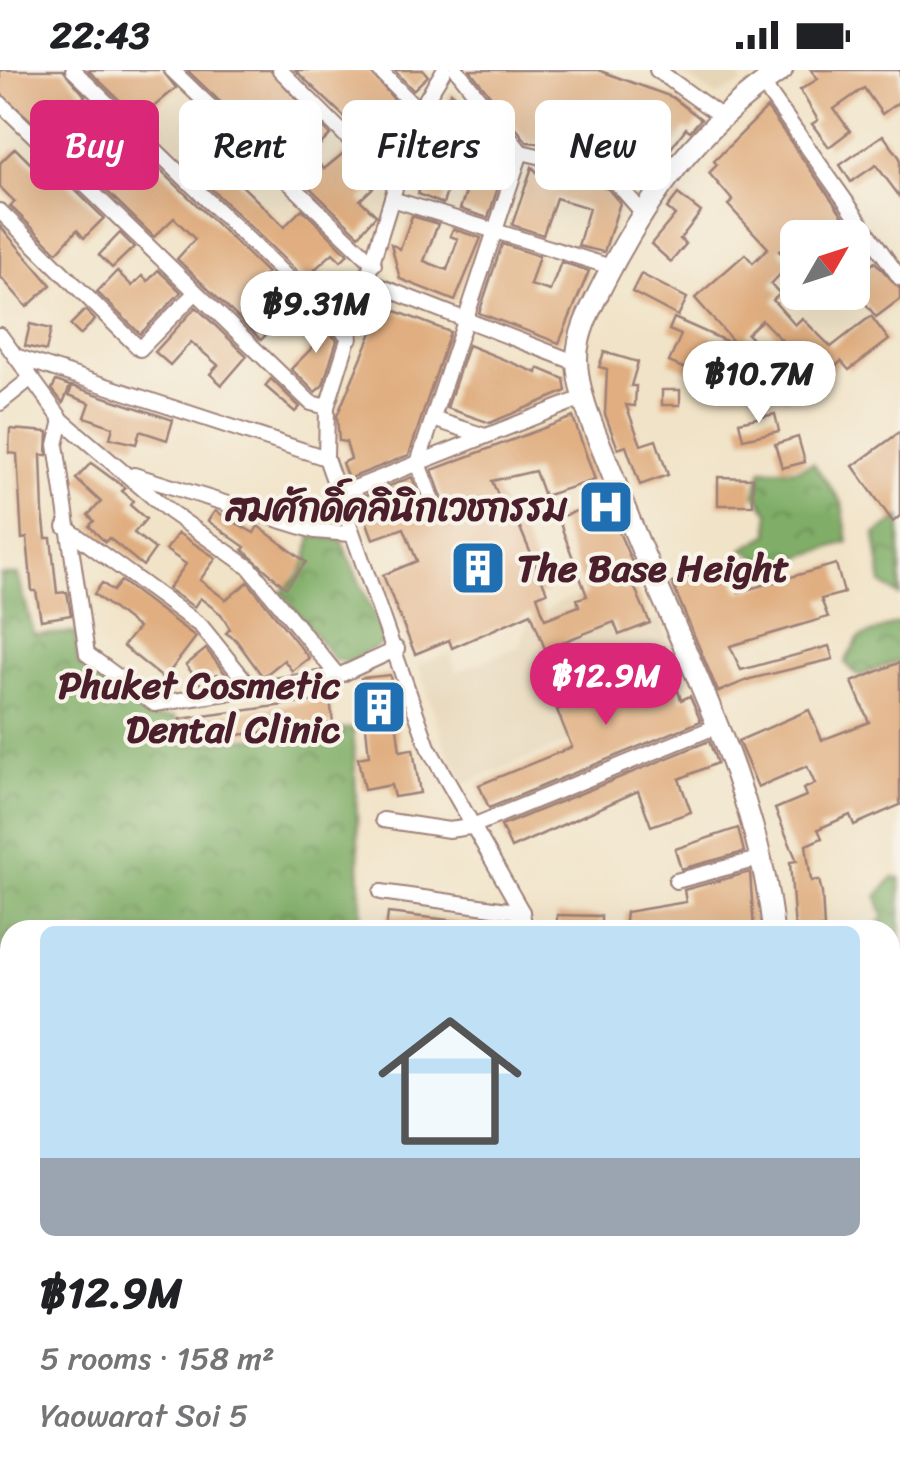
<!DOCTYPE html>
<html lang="en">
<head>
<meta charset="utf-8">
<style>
  :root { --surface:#fff; --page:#f2f2f2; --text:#202124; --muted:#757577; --accent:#db2777 }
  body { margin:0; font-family:Sriracha,"Playpen Sans Thai",sans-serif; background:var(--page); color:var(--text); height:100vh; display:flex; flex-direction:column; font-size:38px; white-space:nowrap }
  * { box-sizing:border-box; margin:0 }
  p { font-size:32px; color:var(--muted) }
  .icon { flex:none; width:55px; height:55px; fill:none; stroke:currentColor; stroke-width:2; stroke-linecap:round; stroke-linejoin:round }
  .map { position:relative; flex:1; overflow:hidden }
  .details { position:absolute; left:0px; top:850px; width:900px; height:552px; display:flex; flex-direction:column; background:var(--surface); border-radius:30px 30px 0 0; box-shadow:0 10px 40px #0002 }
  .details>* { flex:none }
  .hud { position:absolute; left:30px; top:30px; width:840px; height:90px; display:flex; gap:20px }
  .needle { width:65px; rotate:51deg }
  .fabs { position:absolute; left:780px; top:150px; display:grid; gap:20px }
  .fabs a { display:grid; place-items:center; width:90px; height:90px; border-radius:15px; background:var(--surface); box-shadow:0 10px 40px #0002; font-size:50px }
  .price { position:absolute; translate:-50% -85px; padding:0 22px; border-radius:35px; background:#fff; color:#222; font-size:32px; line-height:65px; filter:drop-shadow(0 2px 5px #0008) }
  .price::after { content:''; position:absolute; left:50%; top:60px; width:30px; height:22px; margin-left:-15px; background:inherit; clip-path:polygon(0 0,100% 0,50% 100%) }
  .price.selected { background:var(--accent); color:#fff }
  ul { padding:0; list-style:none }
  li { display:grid; align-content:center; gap:20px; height:530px; padding:0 40px }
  li span { display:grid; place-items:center; height:310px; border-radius:15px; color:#555 }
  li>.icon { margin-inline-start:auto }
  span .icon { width:180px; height:180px; fill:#fffc; stroke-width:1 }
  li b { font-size:42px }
  .chip { padding:0 35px; border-radius:15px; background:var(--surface); box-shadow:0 10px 40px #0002; font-size:35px; line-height:90px }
  .chip.selected { background:var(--accent); color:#fff }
  .status { display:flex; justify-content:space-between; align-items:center; height:70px; padding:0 50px; background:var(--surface); direction:ltr }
  .status svg { height:28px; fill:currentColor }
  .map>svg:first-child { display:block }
</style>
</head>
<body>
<div class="status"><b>22:43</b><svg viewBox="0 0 49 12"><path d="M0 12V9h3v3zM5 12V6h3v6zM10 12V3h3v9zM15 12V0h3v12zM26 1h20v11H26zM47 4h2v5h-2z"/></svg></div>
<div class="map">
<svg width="900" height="1401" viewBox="0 0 900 1401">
  <defs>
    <pattern id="forest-crowns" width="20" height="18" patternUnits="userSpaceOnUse" patternTransform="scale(2.5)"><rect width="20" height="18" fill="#80ae67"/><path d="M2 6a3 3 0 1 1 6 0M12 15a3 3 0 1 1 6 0" fill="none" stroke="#6b8d55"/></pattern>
    <pattern id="water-rules" width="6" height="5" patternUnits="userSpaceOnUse" patternTransform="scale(2.5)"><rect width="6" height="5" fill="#62a0d3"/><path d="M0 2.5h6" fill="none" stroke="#5382ab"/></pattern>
  </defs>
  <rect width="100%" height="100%" fill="#f7f3e8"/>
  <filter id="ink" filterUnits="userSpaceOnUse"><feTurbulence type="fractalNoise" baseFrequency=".01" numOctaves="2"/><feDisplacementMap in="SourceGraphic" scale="20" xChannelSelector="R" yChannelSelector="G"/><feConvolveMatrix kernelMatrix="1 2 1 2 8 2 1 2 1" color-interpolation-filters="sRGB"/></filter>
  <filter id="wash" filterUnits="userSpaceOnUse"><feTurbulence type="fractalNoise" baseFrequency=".0048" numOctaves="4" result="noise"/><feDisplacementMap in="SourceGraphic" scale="40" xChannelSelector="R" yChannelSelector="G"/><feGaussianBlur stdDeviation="2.25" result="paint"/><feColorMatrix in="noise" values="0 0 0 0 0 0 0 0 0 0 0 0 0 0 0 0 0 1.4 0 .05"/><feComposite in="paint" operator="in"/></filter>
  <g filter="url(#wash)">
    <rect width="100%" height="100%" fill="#f1e3c7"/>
    <!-- built -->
    <g fill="#e6d5b7">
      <path d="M678 0H739L741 14 717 26Z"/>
      <path d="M598 520 614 564 659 550 668 571 627 590 645 642 464 714 445 675 418 595 451 583 456 602 520 576 528 551 560 532Z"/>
    </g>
    <!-- forest -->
    <g fill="url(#forest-crowns)" stroke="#656649" stroke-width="2.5">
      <path d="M813 393 842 433 848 472 771 496 743 479 769 464V442L755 424 762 399H796Z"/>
      <path d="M900 448V526L882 514 875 464Z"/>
      <path d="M311 466 341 470 386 572 348 592 335 590 281 522C303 507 309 491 311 466Z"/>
      <path d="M0 505H18L34 565 75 563 79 596 149 648 175 647 181 675 353 658 362 860H10V1176L0 1186Z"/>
      <path d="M900 552V590L858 606 845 592 859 568Z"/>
      <path d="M893 807 900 808V904L890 902V860H873L884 847 877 827Z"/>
    </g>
    <!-- water -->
    <path fill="url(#water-rules)" stroke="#56607f" stroke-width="2.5" d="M890 1121 900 1124V1218L890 1213Z"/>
    <g id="blocks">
      <!-- building -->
      <g fill="#e0ae80">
        <path d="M0 0H63L85 26 66 44 82 60 101 42 267 203 249 221 277 254 261 270 177 189 195 169 174 148 154 167 82 97 89 90 75 76 67 83 0 23Z"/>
        <path d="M88 0H162L176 18 139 49Z"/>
        <path d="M187 0H270L330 65 313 82 265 34 243 54Z"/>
        <path d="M295 0H369L402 39 396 46 391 41 381 51 370 40 354 56Z"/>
        <path d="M394 0H423L428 6 413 20Z"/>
        <path d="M470 0H598L672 27 701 49 690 61 686 58 646 112 632 101 645 86 640 82 652 66 612 34 610 80 527 72Z"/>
        <path d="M811 0H900V31L882 44 864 18 834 39 850 61 829 77 812 54 818 50 800 20 818 9Z"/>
        <path d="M451 22 484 52 509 84 488 148 460 139 479 86 461 79 443 134 418 124Z"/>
        <path d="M767 38 860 170 852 176V168H814L806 158 779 181 791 193 771 214 780 224 773 230 795 255 802 248 831 277 871 246 889 270 849 300 841 291 821 311 762 250 747 264 799 316 786 329 732 275 738 277 695 228 745 184 753 193 768 178 728 135 733 131 709 103 717 95 714 91Z"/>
        <path d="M883 65 900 88V127L876 95 851 112 840 95Z"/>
        <path d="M15 78 40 103 49 95 104 148 84 168 77 160 57 182 10 136 15 132 0 117V93Z"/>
        <path d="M346 81 378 113 360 130 376 145 359 165 302 110 319 94 324 99Z"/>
        <path d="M217 91 284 157 302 139 348 184 341 191 333 183 315 199 324 208 314 218 200 108Z"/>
        <path d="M532 97 542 107 550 100 591 112 608 119 620 133 604 182 578 176 589 138 556 128 543 165 512 155Z"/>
        <path d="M678 124 701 142 680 169 686 174 671 192 651 174 675 145 667 138Z"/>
        <path d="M412 146 438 154 424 191 447 200 458 169 450 166 453 159 481 168 455 231 400 209 391 174 400 179Z"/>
        <path d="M0 156 51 215 27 237 0 206Z"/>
        <path d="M120 163 134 177 112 198 99 185Z"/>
        <path d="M502 174 539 186 530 215 550 221 561 192 589 201 559 273 479 243Z"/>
        <path d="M875 192 900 219V229L876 247 852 216V209Z"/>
        <path d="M158 200 181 222 140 264 97 222 117 201 132 216 142 206 148 211Z"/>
        <path d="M641 204 687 228 678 246 632 222Z"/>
        <path d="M383 236 450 262 409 385 348 409 342 393 351 389 346 372 339 371 337 346Z"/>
        <path d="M196 237 247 286 222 315 210 304 218 295 191 272 170 295 155 282Z"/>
        <path d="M85 240 95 250 80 265 70 255Z"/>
        <path d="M311 245 337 270 323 315 315 322 291 299 318 272 302 256Z"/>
        <path d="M674 248 728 272 711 310 669 292 681 265 669 260Z"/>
        <path d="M30 254 51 259 46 281 25 276Z"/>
        <path d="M468 275 537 303 538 298 564 309 566 321 490 353 447 338Z"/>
        <path d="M604 282 638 292 631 316H636L635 336 626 335 641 375 656 370 668 405 640 415 626 376 618 379 605 344 607 299 599 297Z"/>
        <path d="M271 309 300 337 295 342 265 316Z"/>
        <path d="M56 311 70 316 63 333 52 319Z"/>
        <path d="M72 316 173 350 167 370 140 361 136 374 110 368 113 357 85 347 90 333 69 325Z"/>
        <rect x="662" y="320" width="18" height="15"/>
        <path d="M775 344 779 361 743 369 739 352Z"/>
        <path d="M573 347 595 410 544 426 535 401 492 411 508 449 515 446 547 522 537 526 545 549 579 536 577 529 587 526 558 448 605 430 635 499 628 502 650 553 619 565 614 552 545 579 531 543 452 578 449 570 415 584 383 505 417 491 404 458 373 469 358 428 412 407 426 444 440 448 445 436 432 400Z"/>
        <path d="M10 359 48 362 47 385H41L43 441 46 468H51L57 523 67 522 71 545 41 550 36 521H32L27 468 22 469 17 384 9 383Z"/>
        <path d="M900 362V446L893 452 853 396Z"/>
        <path d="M798 367 805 392 782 398 775 374Z"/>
        <path d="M91 393 125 418 122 421 133 431 130 435 146 449 134 463 155 479 143 496 109 468 105 472 89 456 94 451 88 445 101 432 76 409Z"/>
        <path d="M718 407 753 408V435H718Z"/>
        <path d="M215 441 254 463 258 456 306 492 286 518 243 480 245 477 208 451Z"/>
        <path d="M178 463 216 488 200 510 226 530 248 512 309 588 292 601 284 590 263 607 236 570 226 563 230 559 221 544 200 528 194 537 168 519 186 494 166 480Z"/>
        <path d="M836 494 844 523 821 529 828 547 730 576 741 600 829 576 833 589 750 609 718 622 672 513 716 498 717 503 730 499 739 522Z"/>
        <path d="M121 511 196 567 164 609 123 576 138 558 94 524 102 513 113 521Z"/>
        <path d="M664 577 681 630 690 626 701 651 489 738 479 715 572 677 557 640 641 605 634 590Z"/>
        <path d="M206 579 231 611 230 612 224 613 217 604 202 616 186 595Z"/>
        <path d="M900 592V735L854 755 850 745 818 759 822 768 806 775 811 811 819 810 822 823 824 858 795 860 790 792 797 791 775 739 806 726 803 719 815 714 807 696 758 717 738 671 809 640 822 670 869 652 852 612Z"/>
        <path d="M390 605 400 681 413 679 420 723 394 727 391 715 364 720 358 688 369 686 361 608Z"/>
        <path d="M330 629 333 653 183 672 180 649Z"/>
        <path d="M709 671 717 693 679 709 691 742 651 756 638 721 511 778 501 756Z"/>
        <path d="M738 758 744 782 681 799 675 779Z"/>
        <path d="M750 802 754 860H624L626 842 686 832 684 820Z"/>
        <path d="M388 843 484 854 483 860H386Z"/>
        <path d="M557 845 601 846V860L557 856Z"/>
        <rect x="890" y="916" width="10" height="23"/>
        <path d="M890 1043 900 1046 893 1081 890 1080Z"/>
        <path d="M890 1096 900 1101V1120L890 1115Z"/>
        <path d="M10 1300V1334L0 1343V1309Z"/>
        <path d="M0 1348 10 1359 9 1385 0 1375Z"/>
      </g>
    </g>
  </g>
  <g filter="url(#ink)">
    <use href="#blocks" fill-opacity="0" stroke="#9e8179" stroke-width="2.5"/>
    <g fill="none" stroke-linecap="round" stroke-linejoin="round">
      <!-- minor casing -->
      <g stroke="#9e8179" stroke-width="18">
        <g id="minor">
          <path d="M73 0 350 268"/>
          <path d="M172 0 374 194"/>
          <path d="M280 0 396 116"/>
          <path d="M379 0 419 41"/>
          <path d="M444 0 419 41 327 337 326 388 428 677 522 842 525 860"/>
          <path d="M457 0 521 82 607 102 642 142"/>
          <path d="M657 0 722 47"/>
          <path d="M762 13 900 208"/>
          <path d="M0 33 311 333 327 337"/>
          <path d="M392 129 611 197"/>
          <path d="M0 141 140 279 194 224"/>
          <path d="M369 212 577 293"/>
          <path d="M0 265 62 350 169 441 250 498 338 606"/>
          <path d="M18 287 326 388"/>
          <path d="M0 333 30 309"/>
          <path d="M433 349 485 366"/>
          <path d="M62 350 56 375 87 584 155 634 338 606 397 579"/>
          <path d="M134 405 315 461 350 464"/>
          <path d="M337 425 585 327"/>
          <path d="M435 439 418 393 521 82"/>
          <path d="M65 457 201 556 251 618"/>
          <path d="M383 750 449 760 470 757 715 657"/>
          <path d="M676 811 762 788"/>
          <path d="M381 822 522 842"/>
          <path d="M0 1263 10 1254"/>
          <path d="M360 1392 363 1401"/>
          <path d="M8 1401 17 1392"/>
          <path d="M213 1401 227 1392"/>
        </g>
      </g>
      <!-- secondary casing -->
      <g stroke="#9e8179" stroke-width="24">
        <g id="secondary">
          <path d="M773 860C757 703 668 558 615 412 602 375 577 329 577 289 577 262 592 236 604 212 647 127 702 53 782 0"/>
          <path d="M722 1401V1392"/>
        </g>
      </g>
      <!-- minor -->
      <use href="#minor" stroke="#fff" stroke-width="14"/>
      <!-- secondary -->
      <use href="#secondary" stroke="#fff" stroke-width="20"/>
    </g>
  </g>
  <!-- icons -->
  <defs>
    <g id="hospital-square" transform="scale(2.875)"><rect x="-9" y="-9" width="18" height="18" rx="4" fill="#1f6fb2" stroke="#f7f3e8"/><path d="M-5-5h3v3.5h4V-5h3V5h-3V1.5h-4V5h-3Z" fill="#fff"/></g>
    <g id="building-square" transform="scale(2.875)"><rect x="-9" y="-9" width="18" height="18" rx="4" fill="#1f6fb2" stroke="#f7f3e8"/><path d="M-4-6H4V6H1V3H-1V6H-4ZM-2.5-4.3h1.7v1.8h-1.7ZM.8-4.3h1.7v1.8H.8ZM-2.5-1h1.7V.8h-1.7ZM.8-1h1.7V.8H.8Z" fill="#fff"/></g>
  </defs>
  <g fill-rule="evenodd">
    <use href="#hospital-square" x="606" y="437"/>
    <use href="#building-square" x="478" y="498"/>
    <use href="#building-square" x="379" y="637"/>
  </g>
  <g text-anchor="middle" stroke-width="8" stroke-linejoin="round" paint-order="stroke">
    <!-- poi labels -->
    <g font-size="38" font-weight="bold" fill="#4a1f2b" stroke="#f7f3e8" text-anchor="end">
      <text x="567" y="450">สมศักดิ์คลินิกเวชกรรม</text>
      <text x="517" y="511" text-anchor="start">The Base Height</text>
      <text x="340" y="628">Phuket Cosmetic<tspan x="340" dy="44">Dental Clinic</tspan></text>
    </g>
  </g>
</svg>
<div class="fabs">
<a><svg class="needle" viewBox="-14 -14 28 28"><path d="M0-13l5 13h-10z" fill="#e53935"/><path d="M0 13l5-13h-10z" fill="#757577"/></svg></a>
</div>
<b class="price" style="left:316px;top:286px">฿9.31M</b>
<b class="price" style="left:759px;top:356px">฿10.7M</b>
<b class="price selected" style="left:606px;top:658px">฿12.9M</b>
<div class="hud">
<a class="chip selected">Buy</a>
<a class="chip">Rent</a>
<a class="chip">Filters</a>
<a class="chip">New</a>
</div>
<section class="details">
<ul>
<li><span style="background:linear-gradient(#bfe0f5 75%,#9aa5b1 0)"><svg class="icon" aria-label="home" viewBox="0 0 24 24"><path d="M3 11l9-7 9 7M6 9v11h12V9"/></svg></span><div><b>฿12.9M</b><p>5 rooms · 158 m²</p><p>Yaowarat Soi 5</p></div></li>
</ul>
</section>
</div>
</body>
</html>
